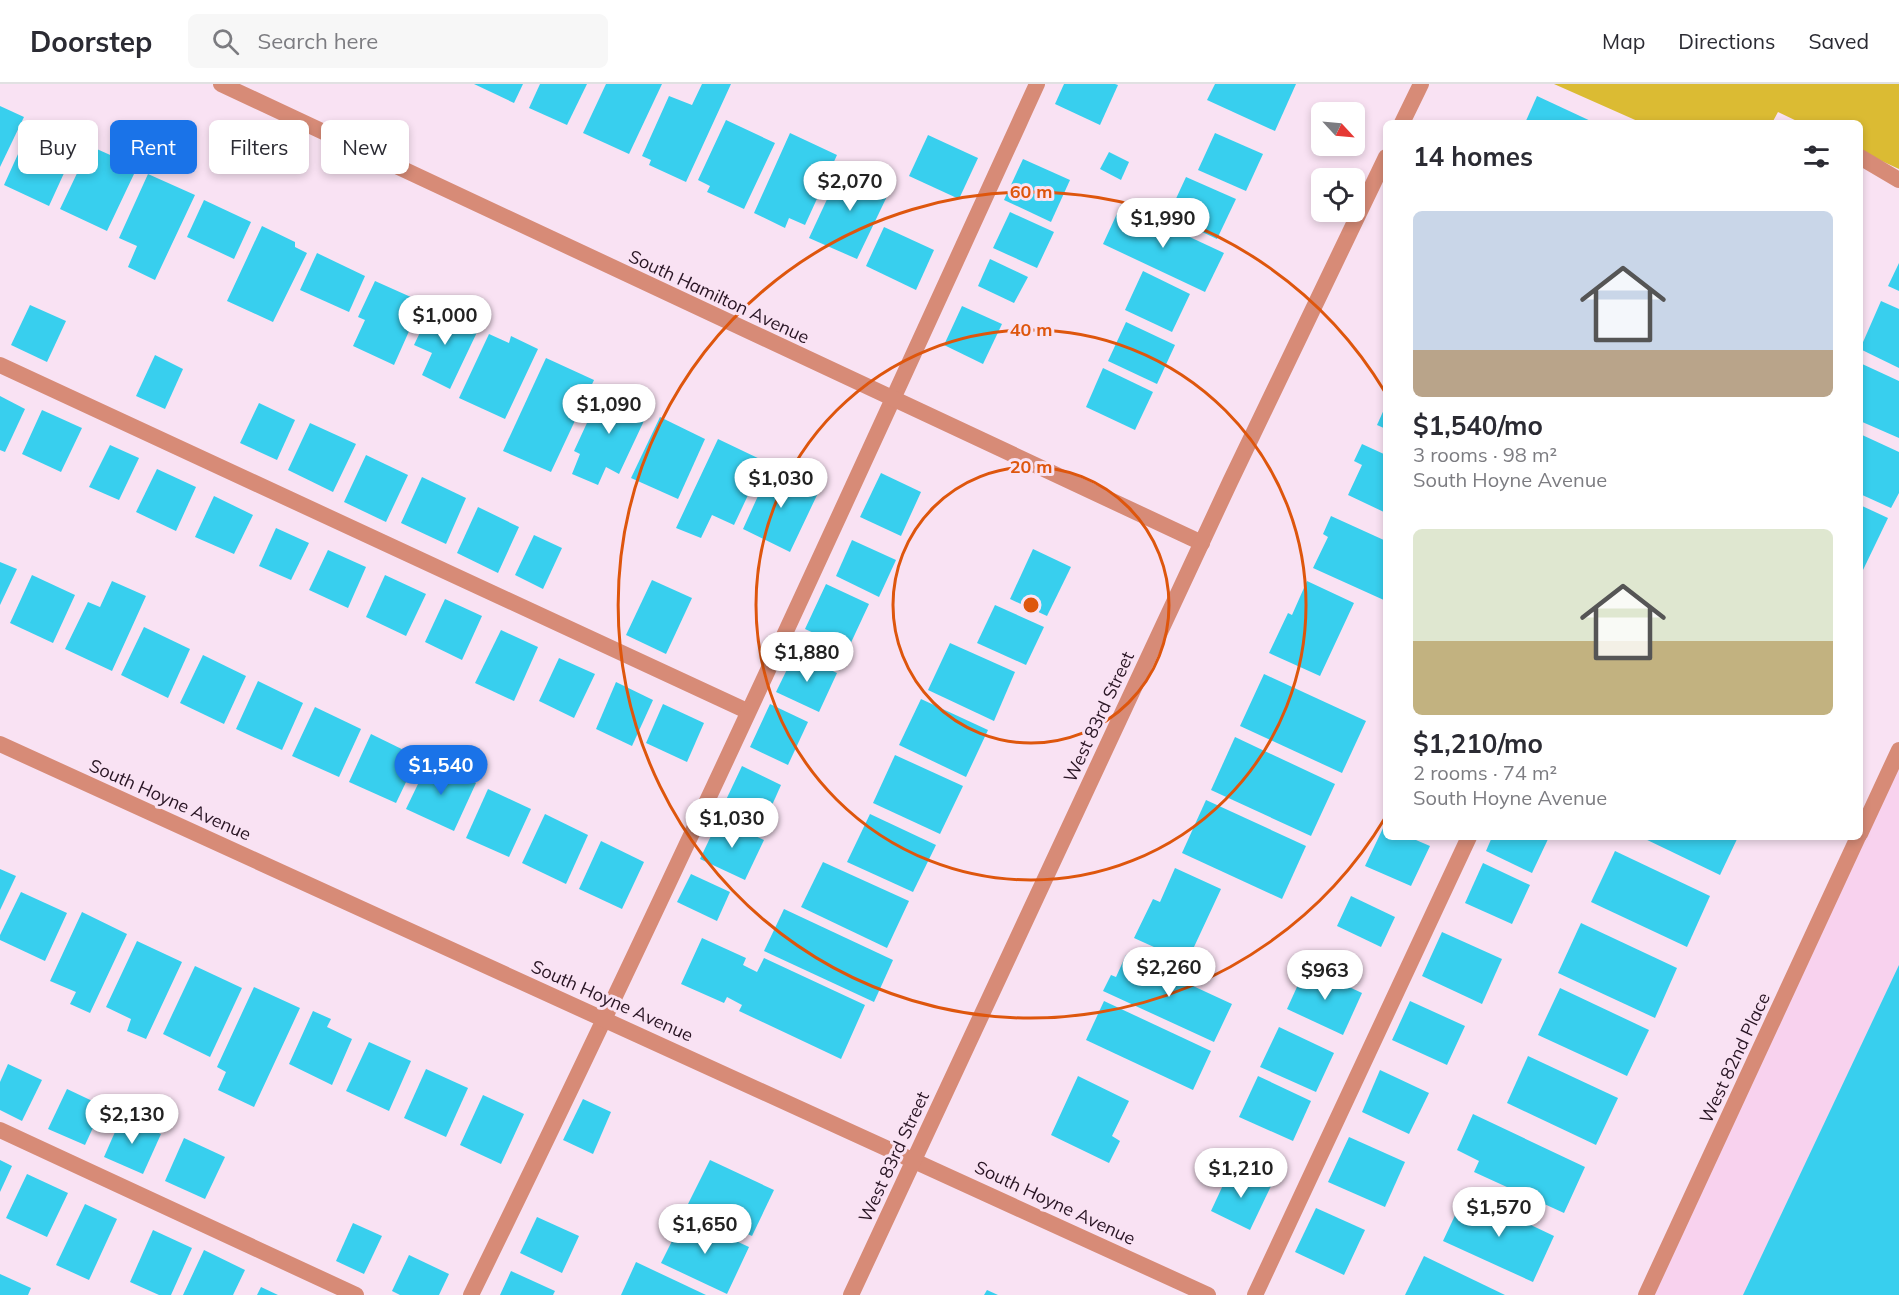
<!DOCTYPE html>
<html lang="en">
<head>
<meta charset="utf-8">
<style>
  :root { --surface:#fff; --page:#f7f7f7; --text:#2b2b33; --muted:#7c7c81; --line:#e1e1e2; --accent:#1a73e8 }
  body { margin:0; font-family:Mulish,sans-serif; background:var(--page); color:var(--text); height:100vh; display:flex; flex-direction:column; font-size:22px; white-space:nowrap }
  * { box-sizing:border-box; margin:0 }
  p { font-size:20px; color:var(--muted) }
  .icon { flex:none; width:33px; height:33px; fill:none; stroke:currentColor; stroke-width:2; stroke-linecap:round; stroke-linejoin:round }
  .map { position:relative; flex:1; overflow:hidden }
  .side { position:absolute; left:1383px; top:36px; width:480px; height:720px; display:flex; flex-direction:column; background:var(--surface); border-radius:9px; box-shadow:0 3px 9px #0003 }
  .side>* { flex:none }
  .top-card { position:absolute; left:18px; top:36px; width:570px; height:54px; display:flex; gap:12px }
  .needle { width:39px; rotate:116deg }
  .controls { position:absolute; left:1311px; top:18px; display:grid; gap:12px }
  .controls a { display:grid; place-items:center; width:54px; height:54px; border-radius:9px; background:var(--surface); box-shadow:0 3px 9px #0003; font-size:30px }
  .price { position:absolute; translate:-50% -51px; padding:0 14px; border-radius:21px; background:#fff; color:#222; font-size:20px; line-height:39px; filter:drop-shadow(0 2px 3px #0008) }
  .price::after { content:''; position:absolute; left:50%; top:36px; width:18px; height:14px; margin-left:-9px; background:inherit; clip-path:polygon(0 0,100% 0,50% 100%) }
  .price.on { background:var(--accent); color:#fff }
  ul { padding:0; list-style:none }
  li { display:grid; align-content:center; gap:12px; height:318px; padding:0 30px }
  li span { display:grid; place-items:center; height:186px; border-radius:9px; color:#555 }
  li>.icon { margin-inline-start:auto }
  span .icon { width:108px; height:108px; fill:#fffc; stroke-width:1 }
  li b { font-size:26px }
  h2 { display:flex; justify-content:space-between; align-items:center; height:72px; padding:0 30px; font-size:26px }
  .chip { padding:0 21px; border-radius:9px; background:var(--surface); box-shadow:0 3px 9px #0003; font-size:21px; line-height:54px }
  .chip.on { background:var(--accent); color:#fff }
  header { display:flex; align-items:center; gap:36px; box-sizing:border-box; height:84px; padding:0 30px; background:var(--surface); border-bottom:2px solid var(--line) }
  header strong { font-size:28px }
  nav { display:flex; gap:33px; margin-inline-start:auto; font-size:21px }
  .search { width:420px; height:54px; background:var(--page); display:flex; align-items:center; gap:15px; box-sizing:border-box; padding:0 21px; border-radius:9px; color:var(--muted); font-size:22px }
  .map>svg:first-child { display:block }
</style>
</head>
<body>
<header>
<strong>Doorstep</strong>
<div class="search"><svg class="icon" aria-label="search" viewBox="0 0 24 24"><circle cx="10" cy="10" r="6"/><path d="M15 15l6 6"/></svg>Search here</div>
<nav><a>Map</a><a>Directions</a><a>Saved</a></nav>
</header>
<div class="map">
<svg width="1899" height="1211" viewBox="0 0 1899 1211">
  <rect width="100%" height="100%" fill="#f9e2f3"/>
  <!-- built -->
  <path fill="#f8d2ee" d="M1899 680V1211H1653Z"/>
  <!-- green -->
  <path fill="#dbbb33" d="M1554 0H1899V85L1860 67V39H1801L1778 28 1772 39H1642Z"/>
  <!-- building -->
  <g fill="#38cfee">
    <path d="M474 0H523L514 19Z"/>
    <path d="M540 0H587L567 41 529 24Z"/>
    <path d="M606 0H662L629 70 583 49Z"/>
    <path d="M702 0H731L686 98 649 81 651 76 642 72 669 12 692 21Z"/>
    <path d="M1064 0H1115L1118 1 1100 41 1055 20Z"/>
    <path d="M1215 0H1296L1275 47 1207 16Z"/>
    <path d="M1537 12 1595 39H1525Z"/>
    <path d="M0 22 24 33 0 83Z"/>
    <path d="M726 36 775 59 744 125 707 108 710 102 698 96Z"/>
    <path d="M33 37 66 54 64 60 75 65 49 122 4 101Z"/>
    <path d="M790 49 837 71 805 141 789 134 785 144 754 129Z"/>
    <path d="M1215 49 1263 70 1246 107 1198 86Z"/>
    <path d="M928 51 978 74 959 115 909 92Z"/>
    <path d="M90 62 126 78 123 85 134 90 107 147 60 125Z"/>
    <path d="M1109 68 1129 78 1121 96 1100 85Z"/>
    <path d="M1023 75 1070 96 1051 138 1004 116Z"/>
    <path d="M843 81 891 104 857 175 809 154Z"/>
    <path d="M148 90 195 111 155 196 128 183 137 162 119 154Z"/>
    <path d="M1186 93 1236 115 1217 155 1168 132Z"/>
    <path d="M204 116 251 138 234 175 187 153Z"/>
    <path d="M1121 121 1224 169 1205 208 1103 160Z"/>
    <path d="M1010 128 1054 148 1037 184 993 164Z"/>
    <path d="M262 142 295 158V163L307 169 273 238 227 217Z"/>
    <path d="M884 143 934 166 916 206 866 182Z"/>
    <path d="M317 169 365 192 349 228 300 206Z"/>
    <path d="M990 175 1028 193 1014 219 978 202Z"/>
    <path d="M1899 179V207L1888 202Z"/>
    <path d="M1143 187 1190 210 1172 248 1125 226Z"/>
    <path d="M375 197 422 218 394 281 353 262 365 236 358 233Z"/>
    <path d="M1881 217 1899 225V284L1860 265Z"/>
    <path d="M30 221 66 237 47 278 11 261Z"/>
    <path d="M962 222 1002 240 983 280 944 261Z"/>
    <path d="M432 223 479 244 450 305 422 291 432 269 414 261Z"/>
    <path d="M1126 238 1175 261 1157 300 1108 277Z"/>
    <path d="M489 250 509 259 511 252 538 265 505 335 459 314Z"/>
    <path d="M155 271 183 285 165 325 136 312Z"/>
    <path d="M546 274 594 296 551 388 503 367Z"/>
    <path d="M1860 279 1899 297V354L1860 337Z"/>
    <path d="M1103 284 1153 308 1135 346 1086 323Z"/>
    <path d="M604 302 650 324 619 390 606 383 598 401 572 390 580 370 574 367Z"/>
    <path d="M0 312 25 325 5 368 0 366Z"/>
    <path d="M259 319 295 336 277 376 240 359Z"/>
    <path d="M1386 321V345L1377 341Z"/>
    <path d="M42 326 82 344 61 388 22 370Z"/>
    <path d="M660 333 705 355 678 415 631 394Z"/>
    <path d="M310 339 356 360 333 408 288 386Z"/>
    <path d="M1860 350 1899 368V409L1891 424 1860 410Z"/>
    <path d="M718 355 764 377 734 441 712 431 701 454 676 444Z"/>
    <path d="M1362 360 1386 371V429L1348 411 1362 381 1354 377Z"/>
    <path d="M110 361 139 374 119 416 89 403Z"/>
    <path d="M366 371 408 391 386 438 344 418Z"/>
    <path d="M772 381 810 399 807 403 818 409 790 468 743 445Z"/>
    <path d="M157 385 196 403 176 447 136 428Z"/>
    <path d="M881 389 921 408 901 452 860 433Z"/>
    <path d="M422 393 466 414 446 460 401 439Z"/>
    <path d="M214 412 253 431 234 470 195 453Z"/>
    <path d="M1860 421 1888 434 1863 486 1860 484Z"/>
    <path d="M478 423 519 443 498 489 457 469Z"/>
    <path d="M1331 432 1386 457V517L1313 484 1328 453 1323 450Z"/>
    <path d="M276 444 309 459 291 496 259 482Z"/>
    <path d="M534 451 562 464 543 505 515 491Z"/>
    <path d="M852 456 896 476 879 513 836 492Z"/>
    <path d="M1033 465 1071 483 1047 532 1010 515Z"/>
    <path d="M328 466 366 483 348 524 309 506Z"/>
    <path d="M0 478 17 485 0 521Z"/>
    <path d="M32 491 75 511 53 559 10 539Z"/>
    <path d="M385 491 426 510 406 552 366 533Z"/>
    <path d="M652 496 692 514 666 570 626 551Z"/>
    <path d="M112 497 146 512 112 587 65 565 88 518 100 523Z"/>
    <path d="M1307 497 1354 519 1320 592 1269 569 1288 529 1292 531Z"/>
    <path d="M826 500 869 520 848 565 805 545Z"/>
    <path d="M445 515 482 532 462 576 425 558Z"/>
    <path d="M995 521 1044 543 1026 581 977 559Z"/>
    <path d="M144 543 190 565 168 614 121 591Z"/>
    <path d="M501 546 538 563 514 617 475 599Z"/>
    <path d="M950 559 1015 588 994 637 928 606Z"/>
    <path d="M795 569 837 589 819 628 776 608Z"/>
    <path d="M203 571 246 592 224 640 180 619Z"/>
    <path d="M559 574 595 590 574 634 539 617Z"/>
    <path d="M1264 590 1366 637 1342 689 1240 642Z"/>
    <path d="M258 597 303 619 282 666 236 645Z"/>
    <path d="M616 598 653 616 632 662 596 645Z"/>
    <path d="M921 615 988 646 966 693 899 661Z"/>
    <path d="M663 620 704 639 687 678 646 659Z"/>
    <path d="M770 620 808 638 788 681 750 663Z"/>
    <path d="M315 623 361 645 339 693 292 672Z"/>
    <path d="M371 650 418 673 396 719 349 698Z"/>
    <path d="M1235 653 1335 700 1311 752 1211 706Z"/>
    <path d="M895 671 963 702 940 750 873 719Z"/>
    <path d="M429 677 476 699 454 747 406 725Z"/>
    <path d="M742 682 781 701 765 737 725 718Z"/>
    <path d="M488 705 531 725 509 773 466 754Z"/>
    <path d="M1206 716 1306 762 1282 815 1182 769Z"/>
    <path d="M545 730 588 751 566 800 522 779Z"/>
    <path d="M870 730 936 761 913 808 847 778Z"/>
    <path d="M719 735 764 756 745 796 700 775Z"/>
    <path d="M1384 742 1386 743V753H1409L1430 762 1411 802 1365 782Z"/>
    <path d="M1492 753H1549L1532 789 1486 767Z"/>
    <path d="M1641 753H1738L1720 791Z"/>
    <path d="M601 757 644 778 622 825 579 805Z"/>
    <path d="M1615 767 1710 812 1687 863 1591 818Z"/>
    <path d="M823 778 909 817 887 864 801 823Z"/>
    <path d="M1483 779 1530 801 1512 840 1465 819Z"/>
    <path d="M1175 784 1221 805 1187 878 1134 854 1153 815 1160 818Z"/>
    <path d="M0 785 16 792 0 826Z"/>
    <path d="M691 790 730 808 717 837 677 818Z"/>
    <path d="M21 808 67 829 45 877 0 856V851Z"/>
    <path d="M1351 812 1395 833 1381 863 1337 842Z"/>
    <path d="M784 825 893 876 874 918 764 867Z"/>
    <path d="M82 828 127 850 90 929 70 920 76 908 50 897Z"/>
    <path d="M1581 839 1677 884 1655 934 1558 889Z"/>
    <path d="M1442 848 1502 875 1482 920 1422 892Z"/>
    <path d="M702 854 746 874 743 881 757 888 764 874 865 921 841 975 739 927 742 921 727 913 724 919 681 900Z"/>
    <path d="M137 857 182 878 146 955 127 947 131 935 106 923Z"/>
    <path d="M1126 871 1232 920 1214 958 1103 907 1111 891 1116 893Z"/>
    <path d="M1899 881V1211H1743Z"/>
    <path d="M195 882 242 904 210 973 163 950Z"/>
    <path d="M1306 883 1362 909 1343 951 1287 925Z"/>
    <path d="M254 903 300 924 254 1023 218 1006 226 988 217 983Z"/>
    <path d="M1560 904 1649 946 1627 992 1538 951Z"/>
    <path d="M1104 917 1211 967 1193 1006 1086 956Z"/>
    <path d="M1410 917 1465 942 1447 981 1392 956Z"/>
    <path d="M313 927 331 935 327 943 352 955 332 1001 289 980Z"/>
    <path d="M1279 943 1334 969 1316 1008 1260 983Z"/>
    <path d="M369 958 411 977 389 1027 346 1007Z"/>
    <path d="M1528 972 1618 1014 1596 1061 1507 1019Z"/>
    <path d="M8 980 42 996 22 1037 0 1026V998Z"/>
    <path d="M426 985 468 1004 446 1053 404 1034Z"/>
    <path d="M1380 986 1429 1009 1409 1050 1362 1028Z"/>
    <path d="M1078 992 1129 1017 1112 1052 1120 1057 1109 1079 1051 1051Z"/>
    <path d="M1258 992 1311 1017 1293 1057 1239 1033Z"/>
    <path d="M67 1005 103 1022 85 1061 48 1045Z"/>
    <path d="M483 1011 524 1030 501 1080 460 1061Z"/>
    <path d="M583 1015 611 1028 593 1070 563 1056Z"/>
    <path d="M1473 1030 1585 1083 1564 1129 1474 1088 1479 1077 1457 1066Z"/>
    <path d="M122 1032 161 1050 143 1090 104 1073Z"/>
    <path d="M1349 1053 1405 1078 1385 1123 1328 1098Z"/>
    <path d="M184 1054 225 1073 205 1115 165 1097Z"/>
    <path d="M0 1076 12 1082 0 1108Z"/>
    <path d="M710 1076 774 1106 752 1152 687 1122Z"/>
    <path d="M1231 1084 1271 1102 1250 1146 1211 1127Z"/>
    <path d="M27 1090 68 1109 47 1153 6 1134Z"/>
    <path d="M1465 1110 1554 1152 1533 1198 1443 1157Z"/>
    <path d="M85 1120 117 1135 89 1196 56 1181Z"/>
    <path d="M1316 1124 1365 1146 1344 1191 1295 1168Z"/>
    <path d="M537 1133 579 1152 562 1189 520 1169Z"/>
    <path d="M684 1133 749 1163 727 1210 661 1179Z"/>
    <path d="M353 1139 382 1152 364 1190 336 1177Z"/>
    <path d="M153 1146 192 1164 171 1211H159L130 1198Z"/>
    <path d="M204 1166 245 1186 233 1211H183Z"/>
    <path d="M409 1171 449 1190 439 1211H400L392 1207Z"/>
    <path d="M1424 1172 1505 1211H1405Z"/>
    <path d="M636 1178 706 1211H621Z"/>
    <path d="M511 1187 555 1207 553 1211H500Z"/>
    <path d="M0 1190 31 1204 28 1211H0Z"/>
    <path d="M261 1203 278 1211H257Z"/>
    <path d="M987 1206 998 1211H984Z"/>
  </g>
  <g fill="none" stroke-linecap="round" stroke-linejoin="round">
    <!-- service -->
    <g stroke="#d78b77" stroke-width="16">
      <path d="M1860 73 1899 96"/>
      <path d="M0 281 747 627"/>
      <path d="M0 1046 356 1211"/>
      <path d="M471 1211C667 811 852 405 1037 0"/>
      <path d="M1255 1211 1469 753"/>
    </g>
    <!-- minor -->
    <g stroke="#d78b77" stroke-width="16">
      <path d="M221 0 1202 459"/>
      <path d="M0 660 1208 1211"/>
      <path d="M1860 750 1899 666"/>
      <path d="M1646 1211 1858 753"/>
    </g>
    <!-- tertiary -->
    <g stroke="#d78b77" stroke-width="16">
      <path d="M1402 39 1421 0"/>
      <path d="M851 1211 1230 398 1386 73"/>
    </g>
  </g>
  <!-- distance rings -->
  <g fill="none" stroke="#de560d" stroke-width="3">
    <circle cx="1031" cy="521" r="138"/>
    <circle cx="1031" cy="521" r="275"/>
    <path d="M1385 734A413 413 0 1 1 1385 308"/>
  </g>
  <g text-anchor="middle" stroke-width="6" stroke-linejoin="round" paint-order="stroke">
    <!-- street labels -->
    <g font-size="18" fill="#281423" stroke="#f9e2f3">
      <text transform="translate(719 213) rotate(25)" y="6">South Hamilton Avenue</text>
      <text transform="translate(1099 633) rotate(-65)" y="6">West 83rd Street</text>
      <text transform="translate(170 716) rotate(24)" y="6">South Hoyne Avenue</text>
      <text transform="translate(612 917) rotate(24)" y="6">South Hoyne Avenue</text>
      <text transform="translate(1735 974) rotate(-65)" y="6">West 82nd Place</text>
      <text transform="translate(894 1073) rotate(-65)" y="6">West 83rd Street</text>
      <text transform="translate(1055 1119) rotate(25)" y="6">South Hoyne Avenue</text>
    </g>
  </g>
  <circle cx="1031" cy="521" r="9" fill="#de560d" stroke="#f9e2f3" stroke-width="3"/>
  <g font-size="18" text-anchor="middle" font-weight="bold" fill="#de560d" stroke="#f9e2f3" stroke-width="6" stroke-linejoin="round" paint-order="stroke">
    <text x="1031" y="114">60 m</text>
    <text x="1031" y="252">40 m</text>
    <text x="1031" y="389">20 m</text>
  </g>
</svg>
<div class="controls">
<a><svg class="needle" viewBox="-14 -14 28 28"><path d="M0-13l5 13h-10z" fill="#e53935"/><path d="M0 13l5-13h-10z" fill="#7c7c81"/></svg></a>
<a><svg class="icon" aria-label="locate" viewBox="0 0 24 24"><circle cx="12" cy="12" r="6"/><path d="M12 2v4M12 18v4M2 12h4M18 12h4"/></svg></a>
</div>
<b class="price" style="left:850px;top:128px">$2,070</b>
<b class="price" style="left:1163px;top:165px">$1,990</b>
<b class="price" style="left:445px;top:262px">$1,000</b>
<b class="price" style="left:609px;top:351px">$1,090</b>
<b class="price" style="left:781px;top:425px">$1,030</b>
<b class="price" style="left:807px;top:599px">$1,880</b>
<b class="price on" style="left:441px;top:712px">$1,540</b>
<b class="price" style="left:732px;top:765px">$1,030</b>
<b class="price" style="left:1169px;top:914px">$2,260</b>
<b class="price" style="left:1325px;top:917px">$963</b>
<b class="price" style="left:132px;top:1061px">$2,130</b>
<b class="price" style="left:1241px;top:1115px">$1,210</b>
<b class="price" style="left:1499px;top:1154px">$1,570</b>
<b class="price" style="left:705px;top:1171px">$1,650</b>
<div class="top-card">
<a class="chip">Buy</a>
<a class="chip on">Rent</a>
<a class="chip">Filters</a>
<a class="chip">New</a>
</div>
<section class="side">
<h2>14 homes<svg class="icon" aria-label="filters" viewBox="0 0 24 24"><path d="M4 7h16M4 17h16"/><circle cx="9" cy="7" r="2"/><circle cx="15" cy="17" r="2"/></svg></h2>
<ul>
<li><span style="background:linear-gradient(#c9d6e8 75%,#b9a48a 0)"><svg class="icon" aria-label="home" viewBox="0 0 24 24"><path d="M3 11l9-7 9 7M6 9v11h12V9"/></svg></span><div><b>$1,540/mo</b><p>3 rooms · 98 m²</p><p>South Hoyne Avenue</p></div></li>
<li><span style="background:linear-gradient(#dfe7d0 60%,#c2b280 0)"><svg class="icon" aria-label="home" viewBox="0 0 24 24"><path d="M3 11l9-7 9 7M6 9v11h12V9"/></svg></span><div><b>$1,210/mo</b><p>2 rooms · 74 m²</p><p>South Hoyne Avenue</p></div></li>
</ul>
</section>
</div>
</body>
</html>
